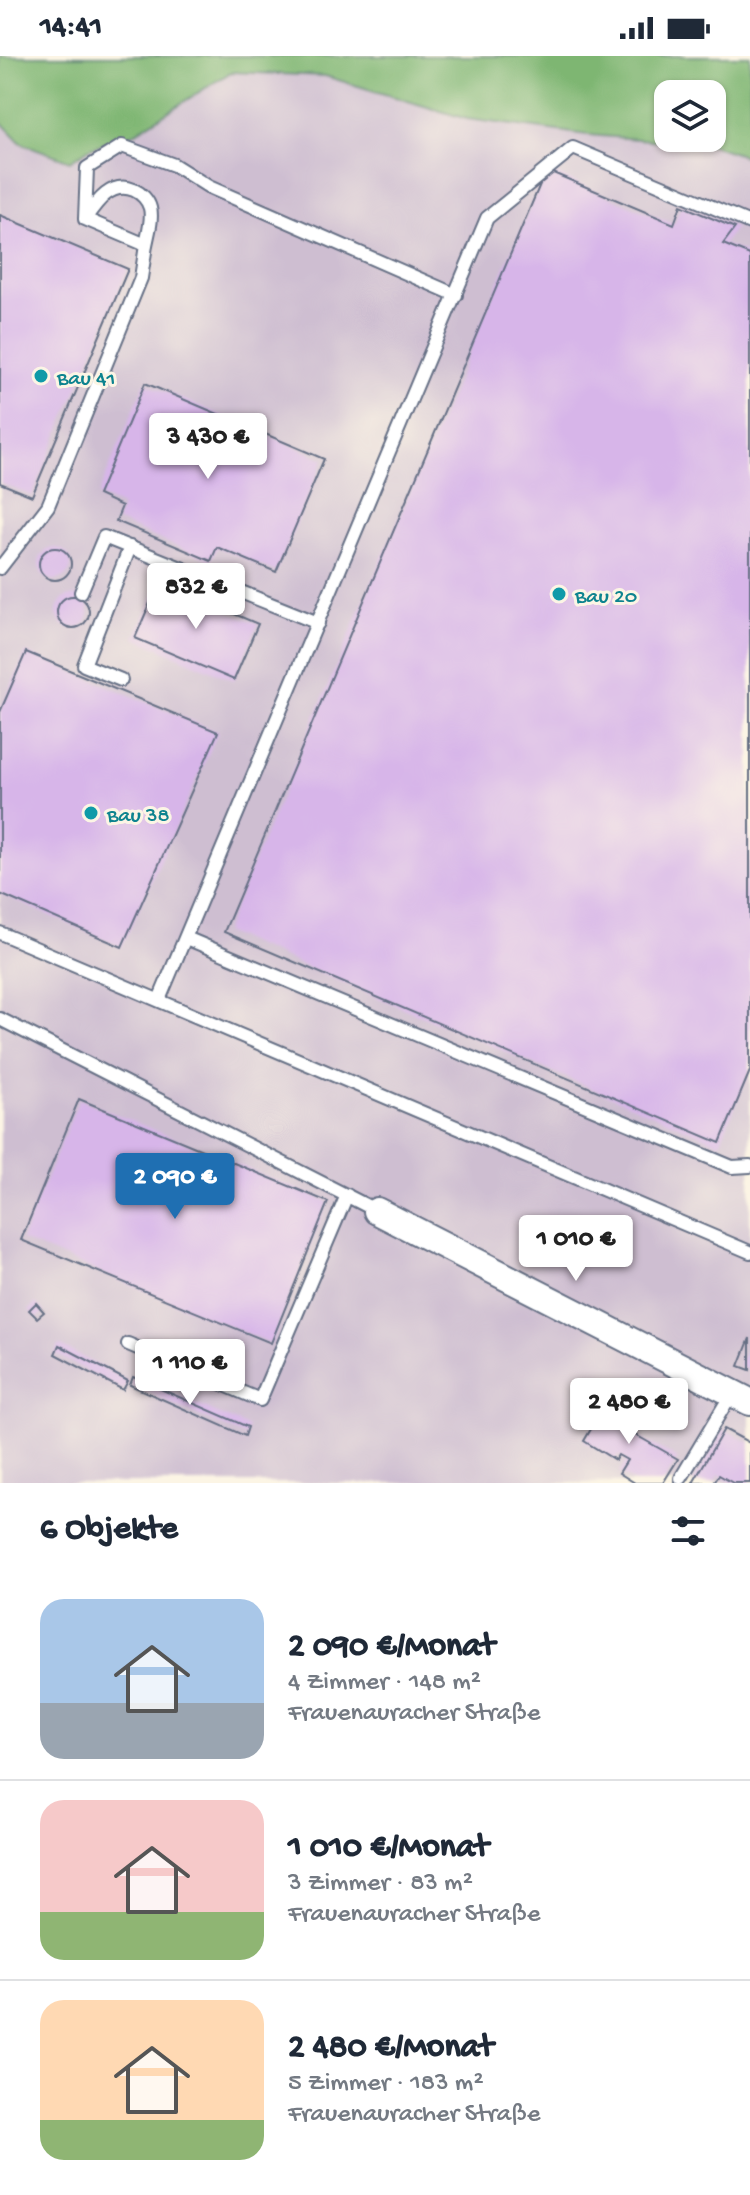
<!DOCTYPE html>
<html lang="de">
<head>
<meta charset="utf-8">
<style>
  :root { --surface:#fff; --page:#f6f6f7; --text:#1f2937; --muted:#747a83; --line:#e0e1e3; --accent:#1f6fb2 }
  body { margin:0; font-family:"Gochi Hand",sans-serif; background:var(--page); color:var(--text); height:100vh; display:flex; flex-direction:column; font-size:30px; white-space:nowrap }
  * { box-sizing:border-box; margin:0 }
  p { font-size:26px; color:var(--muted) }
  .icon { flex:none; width:44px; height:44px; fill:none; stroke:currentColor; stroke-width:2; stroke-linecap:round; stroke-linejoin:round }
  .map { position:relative; height:1427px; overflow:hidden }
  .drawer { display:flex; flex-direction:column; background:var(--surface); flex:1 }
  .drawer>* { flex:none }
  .buttons { position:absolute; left:654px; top:24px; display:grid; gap:16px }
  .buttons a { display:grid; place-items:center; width:72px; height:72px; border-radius:16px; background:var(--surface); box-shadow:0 2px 6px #0004; font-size:40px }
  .price { position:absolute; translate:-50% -68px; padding:0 18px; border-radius:8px; background:#fff; color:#222; font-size:26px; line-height:52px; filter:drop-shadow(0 2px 4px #0008) }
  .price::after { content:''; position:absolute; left:50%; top:48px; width:24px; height:18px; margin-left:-12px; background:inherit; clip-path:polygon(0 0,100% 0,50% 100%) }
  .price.on { background:var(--accent); color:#fff }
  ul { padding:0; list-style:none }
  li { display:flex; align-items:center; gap:24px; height:200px; padding:0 40px }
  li+li { border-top:2px solid var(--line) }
  li span { display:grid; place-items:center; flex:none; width:224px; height:160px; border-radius:24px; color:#555 }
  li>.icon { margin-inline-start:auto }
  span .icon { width:96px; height:96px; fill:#fffc; stroke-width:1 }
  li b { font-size:34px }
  h2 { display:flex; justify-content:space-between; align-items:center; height:96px; padding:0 40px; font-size:34px }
  .status { display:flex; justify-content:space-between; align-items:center; height:56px; padding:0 40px; background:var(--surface); direction:ltr }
  .status svg { height:22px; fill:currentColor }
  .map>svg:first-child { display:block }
</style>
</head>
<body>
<div class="status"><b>14:41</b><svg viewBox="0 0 49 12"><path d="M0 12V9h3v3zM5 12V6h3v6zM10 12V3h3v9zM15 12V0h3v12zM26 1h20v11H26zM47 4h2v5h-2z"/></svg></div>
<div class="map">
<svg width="750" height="1427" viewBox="0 0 750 1427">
  <rect width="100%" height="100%" fill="#fcf5e5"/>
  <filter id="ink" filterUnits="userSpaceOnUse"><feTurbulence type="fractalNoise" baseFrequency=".0125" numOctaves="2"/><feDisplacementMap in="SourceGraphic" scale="16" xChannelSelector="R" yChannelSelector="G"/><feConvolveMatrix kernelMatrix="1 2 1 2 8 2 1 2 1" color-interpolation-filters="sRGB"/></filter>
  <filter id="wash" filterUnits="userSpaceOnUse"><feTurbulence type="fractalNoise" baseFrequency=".006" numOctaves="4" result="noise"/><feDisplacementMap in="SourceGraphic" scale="32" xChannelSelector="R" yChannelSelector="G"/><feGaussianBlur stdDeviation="1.8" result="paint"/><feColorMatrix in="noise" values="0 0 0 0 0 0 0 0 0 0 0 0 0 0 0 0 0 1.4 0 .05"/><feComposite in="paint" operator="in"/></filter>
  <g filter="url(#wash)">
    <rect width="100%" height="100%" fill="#f1e9ce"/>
    <!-- industrial -->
    <path fill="#cebed1" d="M231 16 326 20 467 63 588 79 712 89 750 102V1427H0V65L21 87 70 105 90 92 131 79Z"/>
    <!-- forest -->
    <path fill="#7eb672" stroke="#4c7268" stroke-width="2" fill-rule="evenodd" d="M0 0H750V102L712 89 588 79 467 63 325 20 231 16 131 79 90 92 70 105 21 87 0 65ZM668 38H712V82H668Z"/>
    <g id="blocks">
      <!-- building -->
      <g fill="#d7b5e9">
        <path d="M546 114 674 168 681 149 735 172 723 188 750 199V1015L720 1087 224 876Z"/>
        <path d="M0 159 128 213 32 440 0 427Z"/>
        <path d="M145 327 324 403 276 516 217 491 211 505 116 465 122 450 98 439Z"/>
        <circle cx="55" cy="508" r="16"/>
        <path d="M159 526 258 568 234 624 135 582Z"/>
        <circle cx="73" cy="556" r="16"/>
        <path d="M26 596 218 676 122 891 0 838V656Z"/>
        <path d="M79 1043 328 1146 271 1287 21 1184Z"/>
        <path d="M36 1247 44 1256 37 1262 29 1254Z"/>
        <path d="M750 1282V1314L739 1310Z"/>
        <path d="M59 1289 128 1325 123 1334 55 1298Z"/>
        <path d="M133 1321 248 1371 245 1380 130 1329Z"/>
        <path d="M608 1344 642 1364 634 1378 678 1403 663 1427H635L619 1417 627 1404 618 1399 615 1404 584 1385Z"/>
        <path d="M724 1373 750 1387V1427H733L719 1419 714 1427H693Z"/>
      </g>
    </g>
  </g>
  <g filter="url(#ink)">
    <use href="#blocks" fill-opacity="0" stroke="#667085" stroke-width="2"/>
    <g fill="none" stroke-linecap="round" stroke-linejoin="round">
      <!-- service casing -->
      <g stroke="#667085" stroke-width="16">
        <g id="service">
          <path d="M85 163C96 147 111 124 134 134 141 137 148 144 150 152 153 163 148 178 146 189L85 163 87 112 122 90 174 109 209 131 456 239"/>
          <path d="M0 512 48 450 141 222 146 189"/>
          <path d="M81 536 104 481 318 567"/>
          <path d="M121 624 84 609 130 491"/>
          <path d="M0 877 750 1196"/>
          <path d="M186 882 732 1111 750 1110"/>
          <path d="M159 944 487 162 573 92 750 167"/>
          <path d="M0 963 377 1155"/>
          <path d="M128 1288 260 1344 347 1139"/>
          <path d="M681 1422 732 1337"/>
        </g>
      </g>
      <!-- minor casing -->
      <g stroke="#667085" stroke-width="30">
        <path id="minor" d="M377 1155 750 1346"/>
      </g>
      <!-- service -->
      <use href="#service" stroke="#fff" stroke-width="12"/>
      <!-- minor -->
      <use href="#minor" stroke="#fff" stroke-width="26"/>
    </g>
  </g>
  <!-- markers -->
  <g fill="#0f9aa8" stroke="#fcf5e5" stroke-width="3">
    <circle cx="41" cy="320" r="8"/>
    <circle cx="559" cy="538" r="8"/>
    <circle cx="91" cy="757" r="8"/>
  </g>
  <g text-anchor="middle" stroke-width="6" stroke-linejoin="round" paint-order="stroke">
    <!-- culture labels -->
    <g font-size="22" fill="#0d838f" stroke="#fcf5e5" text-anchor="start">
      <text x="57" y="328">Bau 41</text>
      <text x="575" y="546">Bau 20</text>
      <text x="107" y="765">Bau 38</text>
    </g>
  </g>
</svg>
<div class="buttons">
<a><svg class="icon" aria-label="layers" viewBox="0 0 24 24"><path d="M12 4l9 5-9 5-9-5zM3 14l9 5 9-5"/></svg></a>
</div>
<b class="price" style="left:208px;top:425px">3 430 €</b>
<b class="price" style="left:196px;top:575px">832 €</b>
<b class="price on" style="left:175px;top:1165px">2 090 €</b>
<b class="price" style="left:576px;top:1227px">1 010 €</b>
<b class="price" style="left:190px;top:1351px">1 110 €</b>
<b class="price" style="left:629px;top:1390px">2 480 €</b>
</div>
<section class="drawer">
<h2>6 Objekte<svg class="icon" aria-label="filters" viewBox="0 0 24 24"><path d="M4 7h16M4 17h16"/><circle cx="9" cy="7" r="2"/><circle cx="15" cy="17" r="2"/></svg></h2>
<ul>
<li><span style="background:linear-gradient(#a9c7e8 65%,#9aa5b1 0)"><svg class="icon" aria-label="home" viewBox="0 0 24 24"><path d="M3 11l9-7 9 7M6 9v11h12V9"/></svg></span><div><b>2 090 €/Monat</b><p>4 Zimmer · 148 m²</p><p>Frauenauracher Straße</p></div></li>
<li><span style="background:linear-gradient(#f6c9c9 70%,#8fb573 0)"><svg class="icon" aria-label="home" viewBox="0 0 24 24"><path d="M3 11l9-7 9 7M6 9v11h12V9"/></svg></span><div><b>1 010 €/Monat</b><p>3 Zimmer · 83 m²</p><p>Frauenauracher Straße</p></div></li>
<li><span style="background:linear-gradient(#ffd9b3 75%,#8fb573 0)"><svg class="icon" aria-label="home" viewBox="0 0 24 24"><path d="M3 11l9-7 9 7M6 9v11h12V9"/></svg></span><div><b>2 480 €/Monat</b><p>5 Zimmer · 183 m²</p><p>Frauenauracher Straße</p></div></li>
</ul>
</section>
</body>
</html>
